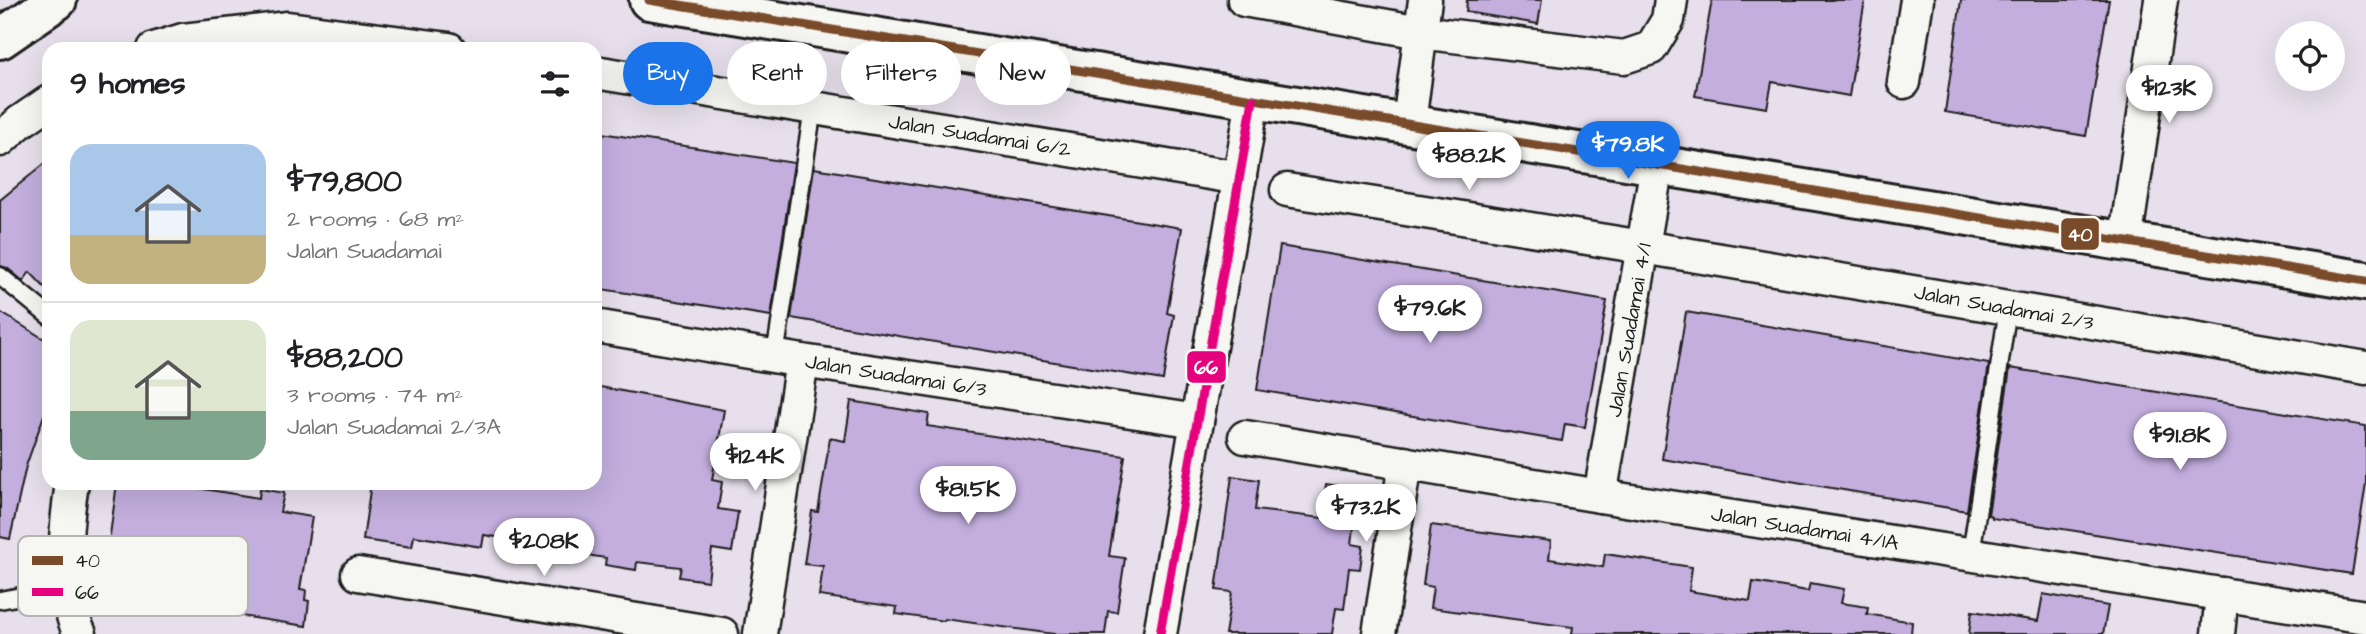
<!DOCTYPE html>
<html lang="en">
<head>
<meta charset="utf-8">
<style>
  :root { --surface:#fff; --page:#f6f6f6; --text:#202124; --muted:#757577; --line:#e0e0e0; --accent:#1a73e8 }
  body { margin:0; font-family:"Architects Daughter",sans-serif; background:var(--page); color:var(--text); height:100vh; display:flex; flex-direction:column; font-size:26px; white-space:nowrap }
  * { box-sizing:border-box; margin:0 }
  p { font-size:23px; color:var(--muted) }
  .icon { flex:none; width:38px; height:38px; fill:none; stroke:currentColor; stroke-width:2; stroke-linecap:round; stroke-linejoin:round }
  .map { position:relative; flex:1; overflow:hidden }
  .panel { position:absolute; left:42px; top:42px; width:560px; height:448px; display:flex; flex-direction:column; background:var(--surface); border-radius:21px; box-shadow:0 7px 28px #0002 }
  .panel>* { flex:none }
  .top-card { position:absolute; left:623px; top:42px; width:665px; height:63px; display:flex; gap:14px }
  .fabs { position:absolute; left:2275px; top:21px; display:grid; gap:14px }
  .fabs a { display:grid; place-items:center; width:70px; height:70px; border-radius:50%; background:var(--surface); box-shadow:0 7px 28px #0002; font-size:35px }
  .price { position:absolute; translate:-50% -60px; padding:0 16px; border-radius:24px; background:#fff; color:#222; font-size:23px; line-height:46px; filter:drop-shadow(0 2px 4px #0008) }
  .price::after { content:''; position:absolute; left:50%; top:42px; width:21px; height:16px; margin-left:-10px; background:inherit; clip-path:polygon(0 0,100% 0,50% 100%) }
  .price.active { background:var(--accent); color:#fff }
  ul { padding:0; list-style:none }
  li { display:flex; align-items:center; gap:21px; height:175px; padding:0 28px }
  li+li { border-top:2px solid var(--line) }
  li span { display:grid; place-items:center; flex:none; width:196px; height:140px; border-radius:21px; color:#555 }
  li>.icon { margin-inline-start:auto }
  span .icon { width:84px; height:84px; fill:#fffc; stroke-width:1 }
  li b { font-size:30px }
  h2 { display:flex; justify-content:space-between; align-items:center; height:84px; padding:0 28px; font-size:30px }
  .chip { padding:0 24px; border-radius:32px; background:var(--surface); box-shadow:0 7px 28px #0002; font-size:24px; line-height:63px }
  .chip.active { background:var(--accent); color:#fff }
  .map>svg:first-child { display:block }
</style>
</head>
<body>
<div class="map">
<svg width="2366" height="634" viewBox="0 0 2366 634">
  <rect width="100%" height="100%" fill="#e7e0ec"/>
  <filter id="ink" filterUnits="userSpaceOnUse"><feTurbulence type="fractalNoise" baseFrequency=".0143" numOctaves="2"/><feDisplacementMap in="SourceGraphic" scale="14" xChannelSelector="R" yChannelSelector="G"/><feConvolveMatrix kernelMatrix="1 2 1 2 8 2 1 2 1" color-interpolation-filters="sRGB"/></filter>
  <g filter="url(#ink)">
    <!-- building -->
    <g fill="#c3aede" stroke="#1c1c1c" stroke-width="2">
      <path d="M1467 0H1542L1538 24 1466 12Z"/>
      <path d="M1712 0H1865L1849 96 1772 82 1767 108 1695 96Z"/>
      <path d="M1961 0H2109L2086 136 1945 112Z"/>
      <path d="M595 132 794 163 771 316 595 288Z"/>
      <path d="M49 160V292L30 272 23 281 7 268 0 266V200Z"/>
      <path d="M814 168 1182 228 1167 313 1174 315 1163 380 791 318Z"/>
      <path d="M1280 246 1607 301 1585 427 1565 424 1562 441 1257 390Z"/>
      <path d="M0 312 49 342V401L26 466 10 539 0 537Z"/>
      <path d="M1686 312 1989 364 1967 511 1662 459Z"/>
      <path d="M2010 368 2366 426V483L2352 574 1992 518V516L1988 515Z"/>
      <path d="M595 386 724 410 712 480 722 482 718 509 738 512 732 552 712 549 708 581 679 577 681 567 637 562 636 570 605 565 606 558 560 551 559 557 525 552 526 542 484 535 482 547 414 536 412 547 363 540 371 483H595Z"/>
      <path d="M851 401 929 414 927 426 1125 456 1109 556 1125 558 1117 612 1108 611 1105 634H1054L945 619 944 621 896 614 897 607 819 596 823 566 804 564 812 511 818 512 830 438 845 441Z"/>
      <path d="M1232 476 1259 480 1255 510 1322 518 1326 484 1359 488 1352 544 1363 546 1360 569 1349 568 1344 609 1336 608 1332 634H1225L1232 592 1216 590Z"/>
      <path d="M117 483H186L185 486 259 498 260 489 284 493 280 512 312 517 300 589 306 590 305 600 309 601 306 626 222 613 231 554 185 547 183 560 108 550Z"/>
      <path d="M1431 525 1551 541 1549 559 1603 567 1605 554 1692 567 1689 591 1750 601 1753 582 1808 591 1810 583 1844 589 1841 603 1868 607 1867 614 1912 622 1911 634H1572L1573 627 1430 608 1433 587 1423 585Z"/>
      <path d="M2043 594 2108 606 2103 634H1969L1972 611 2038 621Z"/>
    </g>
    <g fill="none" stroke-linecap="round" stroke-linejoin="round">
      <!-- lane casing -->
      <g stroke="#1c1c1c" stroke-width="21">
        <g id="lane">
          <path d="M0 276 49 316"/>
          <path d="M775 356 813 108"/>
          <path d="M1971 554 2008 308"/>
          <path d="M0 600 69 587"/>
        </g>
      </g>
      <!-- street casing -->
      <g stroke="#1c1c1c" stroke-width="37">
        <g id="street">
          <path d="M1244 0 1420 32 1624 57 1651 48 1668 20 1671 0"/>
          <path d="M154 49 183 40 288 28 449 49"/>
          <path d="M595 72 1240 178"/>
          <path d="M1904 82 1917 0"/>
          <path d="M1409 123 1425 0"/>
          <path d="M0 140 20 122 49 102"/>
          <path d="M1287 190 1643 247 2366 368"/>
          <path d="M2125 243 2161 0"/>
          <path d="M595 326 802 361 1197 421"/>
          <path d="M1245 437 1600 496 2366 617"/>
          <path d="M72 483C65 528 59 592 80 634"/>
          <path d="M1600 496 1657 165"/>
          <path d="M358 574 722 634"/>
          <path d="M760 634 802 361"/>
          <path d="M1160 634 1253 100"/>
          <path d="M1379 634 1405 463"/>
          <path d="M2218 634 2222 594"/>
        </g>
      </g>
      <!-- secondary casing -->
      <g stroke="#1c1c1c" stroke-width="44">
        <g id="secondary">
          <path d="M649 0 2366 281"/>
          <path d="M0 39 57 0"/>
        </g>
      </g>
      <!-- lane -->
      <use href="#lane" stroke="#f6f6f2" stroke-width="16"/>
      <!-- street -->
      <use href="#street" stroke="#f6f6f2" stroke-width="32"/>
      <!-- secondary -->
      <use href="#secondary" stroke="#f6f6f2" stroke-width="38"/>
      <!-- bus-1 casing -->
      <g stroke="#f6f6f2" stroke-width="14">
        <path id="bus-1" d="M649 0 2366 281"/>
      </g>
      <!-- bus-2 casing -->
      <g stroke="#f6f6f2" stroke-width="14">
        <path id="bus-2" d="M1160 634 1253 100"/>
      </g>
      <!-- bus-1 -->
      <use href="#bus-1" stroke="#7a4b2a" stroke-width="9"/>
      <!-- bus-2 -->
      <use href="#bus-2" stroke="#e5007d" stroke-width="9"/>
    </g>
  </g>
  <g text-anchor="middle" stroke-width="7" stroke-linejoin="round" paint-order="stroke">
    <!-- street labels -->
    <g font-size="21" fill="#1c1c1c" stroke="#f6f6f2">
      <text transform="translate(980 135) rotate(9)" y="7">Jalan Suadamai 6/2</text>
      <text transform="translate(2004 307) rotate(10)" y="7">Jalan Suadamai 2/3</text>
      <text transform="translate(1629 330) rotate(-80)" y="7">Jalan Suadamai 4/1</text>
      <text transform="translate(896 375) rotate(9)" y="7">Jalan Suadamai 6/3</text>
      <text transform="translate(1805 528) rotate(9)" y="7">Jalan Suadamai 4/1A</text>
    </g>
  </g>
  <!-- legend -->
  <rect x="18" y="536" width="230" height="80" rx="10" fill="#f6f6f2" stroke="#b5b5b2" stroke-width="2"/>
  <rect x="32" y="556" width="31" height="9" fill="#7a4b2a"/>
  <rect x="32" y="588" width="31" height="8" fill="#e5007d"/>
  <g font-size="19" fill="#1c1c1c">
    <text x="75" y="567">40</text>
    <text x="75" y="599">66</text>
  </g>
  <g stroke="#f6f6f2" stroke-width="2.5">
    <rect x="2060" y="217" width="40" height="34" rx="7" fill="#7a4b2a"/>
    <rect x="1186" y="350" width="41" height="34" rx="7" fill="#e5007d"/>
  </g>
  <g font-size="19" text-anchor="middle" font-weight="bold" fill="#fff">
    <text x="2080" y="241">40</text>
    <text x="1206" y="374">66</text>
  </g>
</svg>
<div class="fabs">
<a><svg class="icon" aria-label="locate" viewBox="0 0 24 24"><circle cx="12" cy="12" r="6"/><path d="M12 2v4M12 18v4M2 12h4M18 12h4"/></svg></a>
</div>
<b class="price" style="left:2169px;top:125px">$123K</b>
<b class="price active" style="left:1628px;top:181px">$79.8K</b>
<b class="price" style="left:1469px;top:192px">$88.2K</b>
<b class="price" style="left:1430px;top:345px">$79.6K</b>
<b class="price" style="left:2180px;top:472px">$91.8K</b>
<b class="price" style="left:755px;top:493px">$124K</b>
<b class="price" style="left:968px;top:526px">$81.5K</b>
<b class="price" style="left:1366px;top:544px">$73.2K</b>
<b class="price" style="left:544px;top:578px">$208K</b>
<div class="top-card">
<a class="chip active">Buy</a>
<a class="chip">Rent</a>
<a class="chip">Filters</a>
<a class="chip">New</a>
</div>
<section class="panel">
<h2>9 homes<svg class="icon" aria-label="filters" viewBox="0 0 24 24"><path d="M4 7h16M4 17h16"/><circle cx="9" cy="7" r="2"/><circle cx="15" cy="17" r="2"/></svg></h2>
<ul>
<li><span style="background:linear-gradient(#a9c7e8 65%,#c2b280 0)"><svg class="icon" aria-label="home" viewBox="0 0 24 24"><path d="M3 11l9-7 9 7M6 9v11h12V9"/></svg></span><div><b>$79,800</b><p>2 rooms · 68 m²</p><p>Jalan Suadamai</p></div></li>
<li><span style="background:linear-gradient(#dfe7d0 65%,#7fa58c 0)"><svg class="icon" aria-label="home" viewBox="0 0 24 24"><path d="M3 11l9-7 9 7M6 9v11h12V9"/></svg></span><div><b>$88,200</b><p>3 rooms · 74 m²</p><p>Jalan Suadamai 2/3A</p></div></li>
</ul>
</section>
</div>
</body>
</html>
